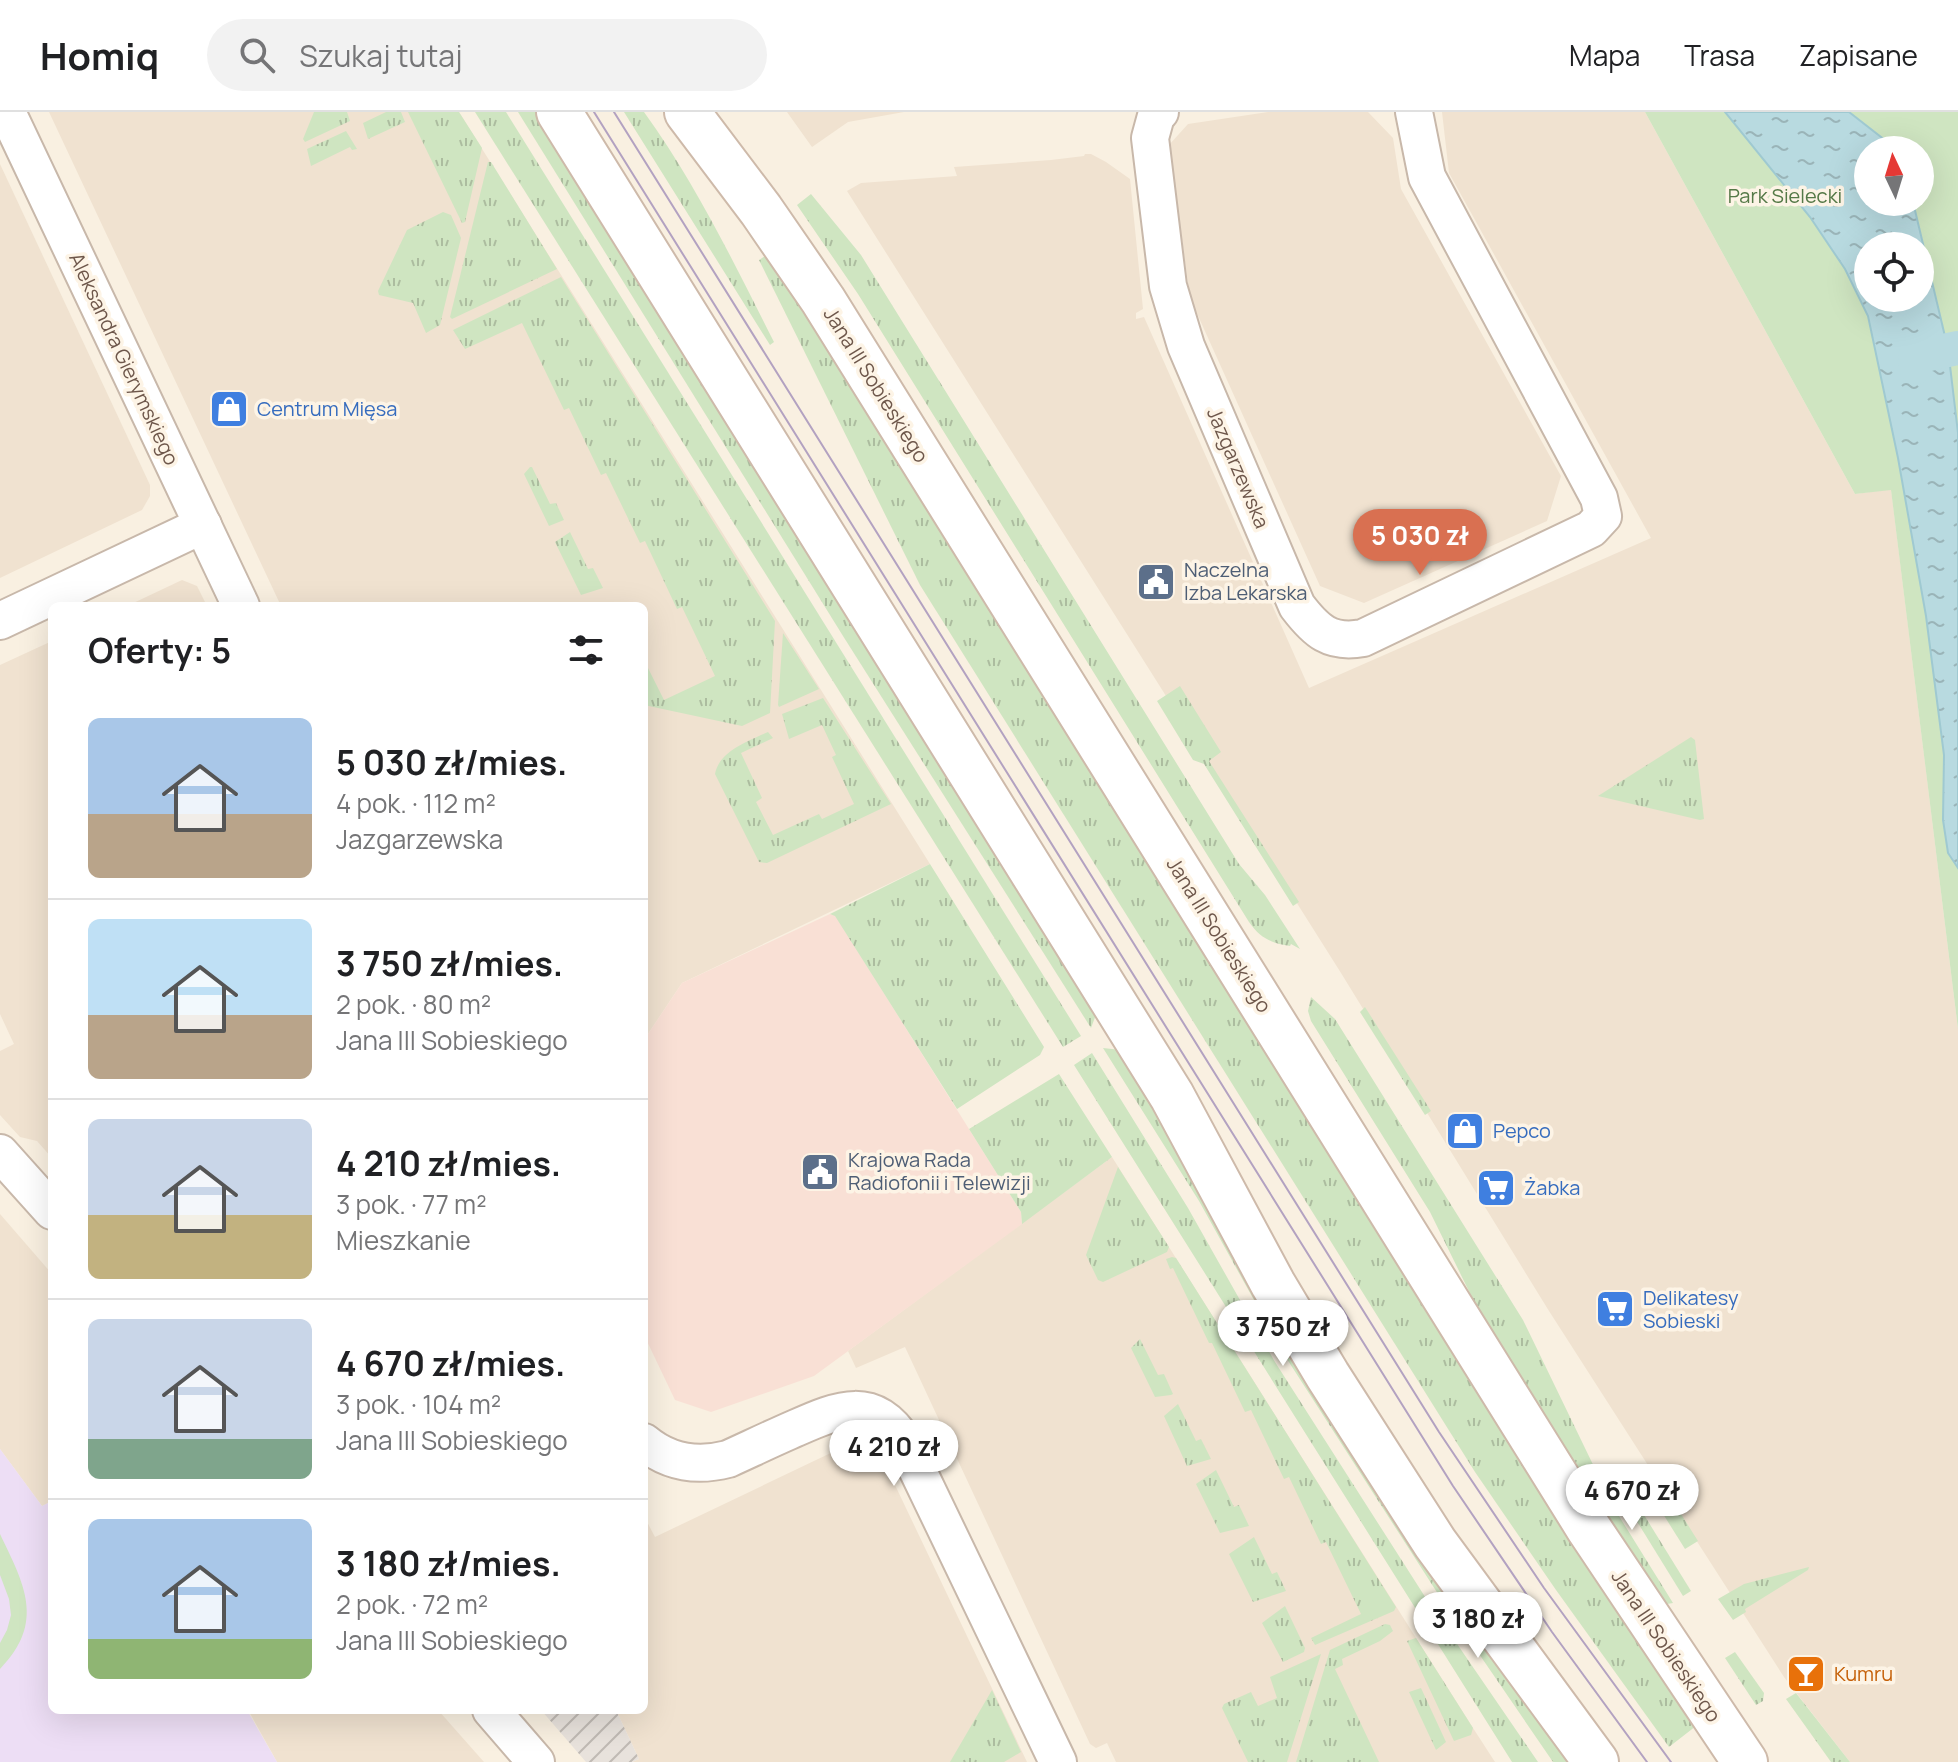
<!DOCTYPE html>
<html lang="pl">
<head>
<meta charset="utf-8">
<style>
  :root { --surface:#fff; --page:#f2f2f2; --text:#202124; --muted:#757577; --line:#e0e0e0; --accent:#d97051 }
  body { margin:0; font-family:Manrope,sans-serif; background:var(--page); color:var(--text); height:100vh; display:flex; flex-direction:column; font-size:30px; white-space:nowrap }
  * { box-sizing:border-box; margin:0 }
  p { font-size:26px; color:var(--muted) }
  .icon { flex:none; width:44px; height:44px; fill:none; stroke:currentColor; stroke-width:2; stroke-linecap:round; stroke-linejoin:round }
  .map { position:relative; flex:1; overflow:hidden }
  .panel { position:absolute; left:48px; top:490px; width:600px; height:1112px; display:flex; flex-direction:column; background:var(--surface); border-radius:12px; box-shadow:0 8px 32px #0002 }
  .panel>* { flex:none }
  .needle { width:52px; rotate:356deg }
  .controls { position:absolute; left:1854px; top:24px; display:grid; gap:16px }
  .controls a { display:grid; place-items:center; width:80px; height:80px; border-radius:50%; background:var(--surface); box-shadow:0 8px 32px #0002; font-size:40px }
  .price { position:absolute; translate:-50% -68px; padding:0 18px; border-radius:28px; background:#fff; color:#222; font-size:26px; line-height:52px; filter:drop-shadow(0 2px 4px #0008) }
  .price::after { content:''; position:absolute; left:50%; top:48px; width:24px; height:18px; margin-left:-12px; background:inherit; clip-path:polygon(0 0,100% 0,50% 100%) }
  .price.active { background:var(--accent); color:#fff }
  ul { padding:0; list-style:none }
  li { display:flex; align-items:center; gap:24px; height:200px; padding:0 40px }
  li+li { border-top:2px solid var(--line) }
  li span { display:grid; place-items:center; flex:none; width:224px; height:160px; border-radius:12px; color:#555 }
  li>.icon { margin-inline-start:auto }
  span .icon { width:96px; height:96px; fill:#fffc; stroke-width:1 }
  li b { font-size:34px }
  h2 { display:flex; justify-content:space-between; align-items:center; height:96px; padding:0 40px; font-size:34px }
  header { display:flex; align-items:center; gap:48px; box-sizing:border-box; height:112px; padding:0 40px; background:var(--surface); border-bottom:2px solid var(--line) }
  header strong { font-size:38px }
  nav { display:flex; gap:44px; margin-inline-start:auto; font-size:28px }
  .search { width:560px; height:72px; background:var(--page); display:flex; align-items:center; gap:20px; box-sizing:border-box; padding:0 28px; border-radius:44px; color:var(--muted); font-size:30px }
  .map>svg:first-child { display:block }
</style>
</head>
<body>
<header>
<strong>Homiq</strong>
<div class="search"><svg class="icon" aria-label="search" viewBox="0 0 24 24"><circle cx="10" cy="10" r="6"/><path d="M15 15l6 6"/></svg>Szukaj tutaj</div>
<nav><a>Mapa</a><a>Trasa</a><a>Zapisane</a></nav>
</header>
<div class="map">
<svg width="1958" height="1650" viewBox="0 0 1958 1650">
  <defs>
    <pattern id="industrial-furrows" width="10" height="10" patternUnits="userSpaceOnUse" patternTransform="scale(2)"><rect width="10" height="10" fill="#e8e2dc"/><path d="M-1 1l2-2M0 10L10 0M9 11l2-2" fill="none" stroke="#c0bab4"/></pattern>
    <pattern id="grass-tufts" width="24" height="20" patternUnits="userSpaceOnUse" patternTransform="scale(2)"><rect width="24" height="20" fill="#cfe5c1"/><path d="M3 7l-1-3M5 7V3M7 7l1-3M15 17l-1-3M17 17v-4M19 17l1-3" fill="none" stroke="#acbc9f"/></pattern>
    <pattern id="water-ripples" width="26" height="14" patternUnits="userSpaceOnUse" patternTransform="scale(2)"><rect width="26" height="14" fill="#b8dae0"/><path d="M2 4q2-2 4 0t4 0M15 11q2-2 4 0t4 0" fill="none" stroke="#9ab4b8"/></pattern>
  </defs>
  <rect width="100%" height="100%" fill="#f9f0e1"/>
  <!-- residential -->
  <g fill="#f0e2d0">
    <path d="M49 0H459L930 752 682 871 644 928V494H281Z"/>
    <path d="M787 0H904L848 10 812 35Z"/>
    <path d="M1268 0H1368L1393 26 1401 77 1561 364 1547 409 1364 491 1320 474 1190 186 1169 33 1188 12Z"/>
    <path d="M1442 0H1645L1855 382 1891 377 1958 917V1650H1850L1784 1565 1549 1199 1341 861 847 79 861 71 957 64 954 55 1051 48 1084 44 1085 42H1091L1106 50 1130 67 1143 197 1136 201V207L1144 205 1309 576 1651 426 1449 61Z"/>
    <path d="M0 52 150 373V384L142 398 0 466Z"/>
    <path d="M182 468 197 474 207 494H127Z"/>
    <path d="M52 529V1046L37 1029 20 1025 0 1003V939L14 932 0 902V553Z"/>
    <path d="M1112 1045 1473 1616 1495 1650H1116L1107 1631 1096 1636 1090 1632 905 1235 856 1256 848 1239Z"/>
    <path d="M0 1102 52 1162V1389L42 1394 0 1337Z"/>
    <path d="M849 1335 863 1336 876 1342 885 1352 1027 1650H632L639 1647 616 1598H644V1404L655 1425 837 1338Z"/>
    <path d="M248 1598H438L484 1650H277Z"/>
  </g>
  <!-- commercial -->
  <path fill="#f9e0d5" d="M830 802 835 803 1021 1100 1022 1112 814 1264 711 1300 675 1288 644 1223V928L682 871Z"/>
  <!-- industrial -->
  <path fill="url(#industrial-furrows)" d="M541 1598H616L639 1647 632 1650H586Z"/>
  <!-- education -->
  <path fill="#eddef5" d="M0 1337 42 1394 52 1389V1598H247L277 1650H0Z"/>
  <!-- grass -->
  <g fill="url(#grass-tufts)">
    <path d="M314 0H347L350 9 305 30 303 27Z"/>
    <path d="M386 0H401L405 10 368 27 363 11Z"/>
    <path d="M408 0H459L482 36 465 110 462 111Z"/>
    <path d="M475 0H506L1081 924 1063 935Z"/>
    <path d="M518 0H536L1097 900 1091 916 843 524Z"/>
    <path d="M624 0H644C696 72 734 151 774 230L770 233Z"/>
    <path d="M346 19 357 37 352 38 350 35 311 54 307 37Z"/>
    <path d="M488 50H491L557 157 452 207 450 205Z"/>
    <path d="M811 82 861 143 1239 752 1265 783 1300 837 1291 832 1290 834C1271 831 1260 826 1249 810L858 182 797 93Z"/>
    <path d="M443 100 451 103 461 126 440 213 426 221 413 191 379 183 378 179 407 118Z"/>
    <path d="M768 142 1696 1614 1669 1635 1556 1478 1475 1360 920 473 759 148Z"/>
    <path d="M561 165 775 509 770 601 742 614 644 593V553L646 552 664 588 715 564 682 495 677 497 645 429 640 431 606 361 601 363 569 296 564 298 522 211 465 237 453 218Z"/>
    <path d="M530 355H532L550 392 556 391 564 408 549 414 524 362Z"/>
    <path d="M570 420 588 457 593 456 603 476 581 483 555 430Z"/>
    <path d="M1180 574 1221 640 1209 649 1299 790 1293 794 1204 652 1193 648 1157 589Z"/>
    <path d="M823 586 891 692 767 751 759 750 715 662C719 639 749 629 768 620L773 626 741 641 762 686 756 690 773 723 819 702 822 707 854 692 832 645 836 643 822 613 789 627 782 602Z"/>
    <path d="M1691 625 1695 628 1704 707 1700 708 1598 684Z"/>
    <path d="M930 752 1044 935 1040 943 957 997 835 804 830 802Z"/>
    <path d="M1311 885 1335 907 1523 1208 1614 1396 1673 1491 1661 1493 1491 1224 1430 1100 1311 909 1308 899Z"/>
    <path d="M1365 895 1431 999 1425 1003 1360 900Z"/>
    <path d="M1103 936 1121 938 1572 1650H1553L1440 1485 1285 1244 1199 1089Z"/>
    <path d="M1092 941 1188 1096 1275 1250 1429 1491 1538 1650H1512L1074 953Z"/>
    <path d="M1059 962 1112 1045 1022 1112 1021 1100 969 1017Z"/>
    <path d="M1118 1055 1169 1135 1167 1140 1103 1170 1098 1168 1086 1143Z"/>
    <path d="M1172 1145 1176 1146 1396 1495 1394 1499 1315 1533 1311 1526 1361 1502 1326 1430 1321 1432 1289 1365 1284 1367 1251 1298 1245 1300 1212 1231H1209L1173 1156 1170 1157 1166 1147Z"/>
    <path d="M1140 1227 1158 1263 1164 1262 1173 1282 1171 1283 1155 1285 1131 1236Z"/>
    <path d="M1178 1292 1196 1329 1201 1327 1211 1347 1187 1354 1164 1304Z"/>
    <path d="M1216 1358 1234 1395 1239 1393 1249 1414 1220 1421 1196 1372Z"/>
    <path d="M1664 1375 1698 1429 1685 1437 1653 1386 1655 1381Z"/>
    <path d="M1633 1385 1691 1479 1683 1484 1625 1390Z"/>
    <path d="M1254 1425 1272 1462 1277 1460 1286 1479 1253 1490 1229 1442Z"/>
    <path d="M1809 1455 1808 1458 1745 1497 1746 1500 1733 1508 1718 1487 1744 1472Z"/>
    <path d="M1285 1494 1305 1536 1304 1540 1283 1550 1262 1511Z"/>
    <path d="M1385 1512 1390 1513 1393 1519 1380 1529 1342 1547 1343 1553 1335 1557 1379 1650H1296L1330 1538Z"/>
    <path d="M1416 1526 1473 1616 1471 1623 1454 1629 1407 1529Z"/>
    <path d="M1735 1540 1764 1581 1763 1589 1756 1593 1725 1546Z"/>
    <path d="M1321 1542 1287 1650H1248L1222 1596 1224 1592 1251 1580 1258 1594 1277 1586 1270 1565Z"/>
    <path d="M1421 1576 1446 1630 1436 1638 1409 1580Z"/>
    <path d="M992 1578 1021 1640 1004 1650H950Z"/>
    <path d="M1796 1581 1850 1650H1831L1786 1587Z"/>
  </g>
  <!-- green -->
  <g fill="#cfe5c1" fill-rule="evenodd">
    <path d="M1645 0H1958V917L1891 378 1855 382ZM1868 38H1920V90H1868ZM1868 134H1920V186H1868Z"/>
    <path d="M783 521 819 577 779 595 778 593Z"/>
    <path d="M0 1422C24 1472 46 1510 0 1557V1531L7 1518 11 1503 9 1487 0 1463Z"/>
  </g>
  <!-- water -->
  <path fill="url(#water-ripples)" stroke="#9fc9d1" stroke-width="2" fill-rule="evenodd" d="M1725 0H1849L1886 29 1890 38H1868V90H1913L1948 237 1958 321V756L1948 741 1943 708 1944 643 1926 504 1898 346 1868 204 1845 157 1810 105ZM1868 134H1920V186H1868Z"/>
  <g fill="none" stroke-linecap="round" stroke-linejoin="round">
    <!-- canal -->
    <path stroke="#b8dae0" stroke-width="34" d="M1916 255 1915 245 1958 236"/>
    <!-- minor casing -->
    <g stroke="#c8b8aa" stroke-width="40">
      <g id="minor">
        <path d="M7 0 241 494"/>
        <path d="M1160 0 1156 4 1150 26 1168 174 1186 234 1297 494C1316 519 1330 532 1363 526L1591 417 1603 404 1599 386 1427 65 1414 0"/>
        <path d="M0 509 203 413"/>
        <path d="M0 1041 52 1099"/>
        <path d="M644 1330C669 1351 697 1355 728 1347 750 1337 773 1326 796 1316 839 1297 874 1282 904 1330L1058 1650"/>
        <path d="M491 1598 536 1650"/>
      </g>
    </g>
    <!-- secondary casing -->
    <g stroke="#cebaaa" stroke-width="48">
      <g id="secondary">
        <path d="M559 0 1172 984 1273 1172 1328 1264 1435 1431 1596 1650"/>
        <path d="M687 0 761 98 823 188 1589 1417 1745 1650"/>
      </g>
    </g>
    <!-- minor -->
    <use href="#minor" stroke="#fff" stroke-width="36"/>
    <!-- secondary -->
    <use href="#secondary" stroke="#fff" stroke-width="44"/>
    <!-- tram -->
    <g stroke="#b3a2c1" stroke-width="2">
      <path d="M594 0 1453 1374 1552 1520 1647 1650"/>
      <path d="M614 0 1439 1320 1544 1476 1671 1650"/>
    </g>
  </g>
  <!-- icons -->
  <defs>
    <g id="shop-square" transform="scale(2)"><rect x="-9" y="-9" width="18" height="18" rx="4" fill="#3f7fe0" stroke="#fdf4e6"/><path d="M-5-2.5h2.3a2.7 3.5 0 0 1 5.4 0H5L5.5 6h-11ZM-1.5-2.5h3a1.5 2.3 0 0 0-3 0Z" fill="#fff"/></g>
    <g id="civic-square" transform="scale(2)"><rect x="-9" y="-9" width="18" height="18" rx="4" fill="#5c6f8a" stroke="#fdf4e6"/><path d="M-.6-6.5H3V-4.5H.6V-3L4-1V1h2V6H-6V1h2V-1L-.6-3ZM-1.2 2.5V6h2.4V2.5Z" fill="#fff"/></g>
    <g id="supermarket-square" transform="scale(2)"><rect x="-9" y="-9" width="18" height="18" rx="4" fill="#3f7fe0" stroke="#fdf4e6"/><path d="M-6-5.5h2.5l.6 2H6L4.5 2H-2.5L-4.4-4H-6ZM-1.5 3.2a1.3 1.3 0 1 0 .1 0ZM3 3.2a1.3 1.3 0 1 0 .1 0Z" fill="#fff"/></g>
    <g id="bar-square" transform="scale(2)"><rect x="-9" y="-9" width="18" height="18" rx="4" fill="#e8710a" stroke="#fdf4e6"/><path d="M-6-5H6L.8 .8V4.5H3.5V6h-7V4.5H-.8V.8Z" fill="#fff"/></g>
  </defs>
  <g fill-rule="evenodd">
    <use href="#shop-square" x="229" y="297"/>
    <use href="#civic-square" x="1156" y="470"/>
    <use href="#shop-square" x="1465" y="1019"/>
    <use href="#civic-square" x="820" y="1060"/>
    <use href="#supermarket-square" x="1496" y="1076"/>
    <use href="#supermarket-square" x="1615" y="1197"/>
    <use href="#bar-square" x="1806" y="1562"/>
  </g>
  <g text-anchor="middle" stroke-width="7" stroke-linejoin="round" paint-order="stroke">
    <!-- park labels -->
    <g font-size="20" fill="#557947" stroke="#fdf4e6">
      <text x="1785" y="91">Park Sielecki</text>
    </g>
    <!-- street labels -->
    <g font-size="20" fill="#6e574b" stroke="#fdf4e6">
      <text transform="translate(124 247) rotate(65)" y="7">Aleksandra Gierymskiego</text>
      <text transform="translate(876 273) rotate(58)" y="7">Jana III Sobieskiego</text>
      <text transform="translate(1238 356) rotate(67)" y="7">Jazgarzewska</text>
      <text transform="translate(1219 823) rotate(58)" y="7">Jana III Sobieskiego</text>
      <text transform="translate(1666 1534) rotate(56)" y="7">Jana III Sobieskiego</text>
    </g>
    <!-- shop labels -->
    <g font-size="20" fill="#366cbe" stroke="#fdf4e6" text-anchor="start">
      <text x="257" y="304">Centrum Mięsa</text>
      <text x="1493" y="1026">Pepco</text>
      <text x="1524" y="1083">Żabka</text>
      <text x="1643" y="1193">Delikatesy<tspan x="1643" dy="23">Sobieski</tspan></text>
    </g>
    <!-- service labels -->
    <g font-size="20" fill="#4e5e75" stroke="#fdf4e6" text-anchor="start">
      <text x="1184" y="465">Naczelna<tspan x="1184" dy="23">Izba Lekarska</tspan></text>
      <text x="848" y="1055">Krajowa Rada<tspan x="848" dy="23">Radiofonii i Telewizji</tspan></text>
    </g>
    <!-- food labels -->
    <g font-size="20" fill="#c56008" stroke="#fdf4e6" text-anchor="start">
      <text x="1834" y="1569">Kumru</text>
    </g>
  </g>
</svg>
<div class="controls">
<a><svg class="needle" viewBox="-14 -14 28 28"><path d="M0-13l5 13h-10z" fill="#e53935"/><path d="M0 13l5-13h-10z" fill="#757577"/></svg></a>
<a><svg class="icon" aria-label="locate" viewBox="0 0 24 24"><circle cx="12" cy="12" r="6"/><path d="M12 2v4M12 18v4M2 12h4M18 12h4"/></svg></a>
</div>
<b class="price active" style="left:1420px;top:465px">5 030 zł</b>
<b class="price" style="left:1283px;top:1256px">3 750 zł</b>
<b class="price" style="left:894px;top:1376px">4 210 zł</b>
<b class="price" style="left:1632px;top:1420px">4 670 zł</b>
<b class="price" style="left:1478px;top:1548px">3 180 zł</b>
<section class="panel">
<h2>Oferty: 5<svg class="icon" aria-label="filters" viewBox="0 0 24 24"><path d="M4 7h16M4 17h16"/><circle cx="9" cy="7" r="2"/><circle cx="15" cy="17" r="2"/></svg></h2>
<ul>
<li><span style="background:linear-gradient(#a9c7e8 60%,#b9a48a 0)"><svg class="icon" aria-label="home" viewBox="0 0 24 24"><path d="M3 11l9-7 9 7M6 9v11h12V9"/></svg></span><div><b>5 030 zł/mies.</b><p>4 pok. · 112 m²</p><p>Jazgarzewska</p></div></li>
<li><span style="background:linear-gradient(#bfe0f5 60%,#b9a48a 0)"><svg class="icon" aria-label="home" viewBox="0 0 24 24"><path d="M3 11l9-7 9 7M6 9v11h12V9"/></svg></span><div><b>3 750 zł/mies.</b><p>2 pok. · 80 m²</p><p>Jana III Sobieskiego</p></div></li>
<li><span style="background:linear-gradient(#c9d6e8 60%,#c2b280 0)"><svg class="icon" aria-label="home" viewBox="0 0 24 24"><path d="M3 11l9-7 9 7M6 9v11h12V9"/></svg></span><div><b>4 210 zł/mies.</b><p>3 pok. · 77 m²</p><p>Mieszkanie</p></div></li>
<li><span style="background:linear-gradient(#c9d6e8 75%,#7fa58c 0)"><svg class="icon" aria-label="home" viewBox="0 0 24 24"><path d="M3 11l9-7 9 7M6 9v11h12V9"/></svg></span><div><b>4 670 zł/mies.</b><p>3 pok. · 104 m²</p><p>Jana III Sobieskiego</p></div></li>
<li><span style="background:linear-gradient(#a9c7e8 75%,#8fb573 0)"><svg class="icon" aria-label="home" viewBox="0 0 24 24"><path d="M3 11l9-7 9 7M6 9v11h12V9"/></svg></span><div><b>3 180 zł/mies.</b><p>2 pok. · 72 m²</p><p>Jana III Sobieskiego</p></div></li>
</ul>
</section>
</div>
</body>
</html>
